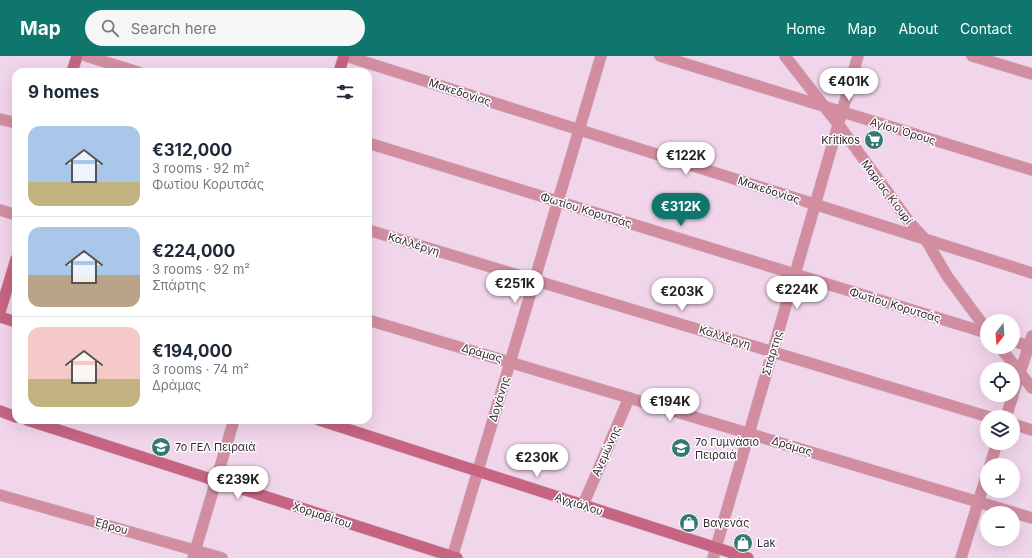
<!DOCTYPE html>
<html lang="en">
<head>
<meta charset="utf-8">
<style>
  :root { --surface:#fff; --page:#f6f6f7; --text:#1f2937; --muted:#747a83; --line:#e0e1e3; --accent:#0f766e }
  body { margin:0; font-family:Inter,sans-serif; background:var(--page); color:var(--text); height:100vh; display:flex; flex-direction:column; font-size:15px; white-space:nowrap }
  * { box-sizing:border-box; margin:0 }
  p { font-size:13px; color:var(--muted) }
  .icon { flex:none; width:22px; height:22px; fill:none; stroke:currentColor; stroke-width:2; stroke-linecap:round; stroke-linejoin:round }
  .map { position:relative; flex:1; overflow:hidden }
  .side { position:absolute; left:12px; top:12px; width:360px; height:356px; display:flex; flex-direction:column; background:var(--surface); border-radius:12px; box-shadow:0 4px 16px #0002 }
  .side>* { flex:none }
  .needle { width:26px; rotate:197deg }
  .buttons { position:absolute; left:980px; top:258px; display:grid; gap:8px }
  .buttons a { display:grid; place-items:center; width:40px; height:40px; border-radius:50%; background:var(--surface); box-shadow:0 4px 16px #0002; font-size:20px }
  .price { position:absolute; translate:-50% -34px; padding:0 9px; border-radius:14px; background:#fff; color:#222; font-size:13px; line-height:26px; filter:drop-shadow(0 1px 2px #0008) }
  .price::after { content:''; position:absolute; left:50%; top:24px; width:12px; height:9px; margin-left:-6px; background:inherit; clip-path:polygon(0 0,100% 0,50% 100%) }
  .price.current { background:var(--accent); color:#fff }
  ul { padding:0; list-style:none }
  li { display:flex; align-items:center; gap:12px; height:100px; padding:0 16px }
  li+li { border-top:1px solid var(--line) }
  li span { display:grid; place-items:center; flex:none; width:112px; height:80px; border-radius:12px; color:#555 }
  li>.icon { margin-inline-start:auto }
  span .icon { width:48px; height:48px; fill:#fffc; stroke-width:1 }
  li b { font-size:17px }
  h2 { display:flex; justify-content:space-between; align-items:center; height:48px; padding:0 16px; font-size:17px }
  header { display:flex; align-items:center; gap:24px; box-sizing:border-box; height:56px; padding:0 20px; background:var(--accent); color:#fff }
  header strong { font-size:19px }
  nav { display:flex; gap:22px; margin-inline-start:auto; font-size:14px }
  .search { width:280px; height:36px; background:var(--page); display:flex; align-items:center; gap:10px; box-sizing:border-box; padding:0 14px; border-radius:22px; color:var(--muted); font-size:15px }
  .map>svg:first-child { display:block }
</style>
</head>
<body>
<header>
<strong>Map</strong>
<div class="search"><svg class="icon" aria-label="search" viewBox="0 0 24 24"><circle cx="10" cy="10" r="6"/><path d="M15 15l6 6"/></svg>Search here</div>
<nav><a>Home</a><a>Map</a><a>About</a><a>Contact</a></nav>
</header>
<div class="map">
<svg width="1032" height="502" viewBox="0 0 1032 502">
  <rect width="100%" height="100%" fill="#f1d5eb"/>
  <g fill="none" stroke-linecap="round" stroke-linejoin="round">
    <!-- pedestrian casing -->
    <g stroke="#cbb3c6" stroke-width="12">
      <g id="pedestrian">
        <path d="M785 0 838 68 910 167 926 184 947 220 987 274"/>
        <path d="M1000 291 1032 332"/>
      </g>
    </g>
    <!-- minor casing -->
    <g stroke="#cbb3c6" stroke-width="12">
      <g id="minor">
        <path d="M86 0 138 16"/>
        <path d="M346 0 1032 217"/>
        <path d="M660 0 1032 114"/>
        <path d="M972 0 1032 18"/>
        <path d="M0 63 16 67"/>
        <path d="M368 87 987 277"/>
        <path d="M0 154 16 159"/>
        <path d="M368 174 989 361"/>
        <path d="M368 264 1032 462"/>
        <path d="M1013 285 1032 291"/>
        <path d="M1013 338 1032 280"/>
        <path d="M1006 361 1013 339"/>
        <path d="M1013 368 1032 374"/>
        <path d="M990 409 997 387"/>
        <path d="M0 439 222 502"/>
        <path d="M583 449 629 342"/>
        <path d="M452 502 601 0"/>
        <path d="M713 502 858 0"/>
        <path d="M961 502 987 418"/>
      </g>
    </g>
    <!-- tertiary casing -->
    <g stroke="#cbb3c6" stroke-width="12">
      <path id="tertiary" d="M193 502 234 364"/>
    </g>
    <!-- secondary casing -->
    <g stroke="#cbb3c6" stroke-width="12">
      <g id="secondary">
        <path d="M72 16 77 0"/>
        <path d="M339 16 344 0"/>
        <path d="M0 256 16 203"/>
        <path d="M0 261 16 266"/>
        <path d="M0 355 16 361"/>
        <path d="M27 364 457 502"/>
        <path d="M319 364 748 502"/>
      </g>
    </g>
    <!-- pedestrian -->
    <use href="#pedestrian" stroke="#d28ea0" stroke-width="11"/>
    <!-- minor -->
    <use href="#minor" stroke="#d28ea0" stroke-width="11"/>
    <!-- tertiary -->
    <use href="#tertiary" stroke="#d28ea0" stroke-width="11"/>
    <!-- secondary -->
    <use href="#secondary" stroke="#c66481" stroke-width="11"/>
  </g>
  <!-- icons -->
  <defs>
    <g id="supermarket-disc" transform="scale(1)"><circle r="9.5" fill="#337970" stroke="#fff"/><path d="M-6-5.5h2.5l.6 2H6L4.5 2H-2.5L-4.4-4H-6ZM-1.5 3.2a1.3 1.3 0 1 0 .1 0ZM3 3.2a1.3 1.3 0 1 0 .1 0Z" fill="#fff"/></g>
    <g id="school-disc" transform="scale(1)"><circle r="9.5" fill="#337970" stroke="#fff"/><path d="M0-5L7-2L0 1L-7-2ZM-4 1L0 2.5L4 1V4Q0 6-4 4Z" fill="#fff"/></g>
    <g id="shop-disc" transform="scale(1)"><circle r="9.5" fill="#337970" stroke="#fff"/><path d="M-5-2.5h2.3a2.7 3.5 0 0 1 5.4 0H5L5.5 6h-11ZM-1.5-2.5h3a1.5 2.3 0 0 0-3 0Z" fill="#fff"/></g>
  </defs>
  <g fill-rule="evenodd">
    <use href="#supermarket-disc" x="874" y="84"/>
    <use href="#school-disc" x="161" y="391"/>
    <use href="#school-disc" x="681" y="392"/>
    <use href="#shop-disc" x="689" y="467"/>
    <use href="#shop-disc" x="743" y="487"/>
  </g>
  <g text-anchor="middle" stroke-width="3" stroke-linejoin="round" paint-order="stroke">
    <!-- street labels -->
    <g font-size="11" fill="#332931" stroke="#fff">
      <text transform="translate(460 36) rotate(18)" y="4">Μακεδονίας</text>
      <text transform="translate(903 75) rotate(17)" y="4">Αγίου Όρους</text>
      <text transform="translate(769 134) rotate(18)" y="4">Μακεδονίας</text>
      <text transform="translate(887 136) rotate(53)" y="4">Μαρίας Κιουρί</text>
      <text transform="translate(586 154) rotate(17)" y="4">Φωτίου Κορυτσάς</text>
      <text transform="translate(414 188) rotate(17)" y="4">Καλλέργη</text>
      <text transform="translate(895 249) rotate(17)" y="4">Φωτίου Κορυτσάς</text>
      <text transform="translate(725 281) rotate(17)" y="4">Καλλέργη</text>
      <text transform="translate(482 297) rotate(16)" y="4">Δράμας</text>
      <text transform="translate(772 297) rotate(-74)" y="4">Σπάρτης</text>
      <text transform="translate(499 343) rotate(-73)" y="4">Δογάνης</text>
      <text transform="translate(792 390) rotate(17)" y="4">Δράμας</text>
      <text transform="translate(606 395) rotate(-66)" y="4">Ανεμώνης</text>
      <text transform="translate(579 448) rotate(18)" y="4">Αγχιάλου</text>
      <text transform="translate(322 459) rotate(18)" y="4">Χορμοβίτου</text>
      <text transform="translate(111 470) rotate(16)" y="4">Έβρου</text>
    </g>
    <!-- poi labels -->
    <g font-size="11" fill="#332931" stroke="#fff" text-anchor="start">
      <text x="860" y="88" text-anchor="end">Kritikos</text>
      <text x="695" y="390">7ο Γυμνάσιο<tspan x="695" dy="13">Πειραιά</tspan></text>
      <text x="175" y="395">7ο ΓΕΛ Πειραιά</text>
      <text x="703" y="471">Βαγενάς</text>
      <text x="757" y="491">Lak</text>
    </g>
  </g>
</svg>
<div class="buttons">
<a><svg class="needle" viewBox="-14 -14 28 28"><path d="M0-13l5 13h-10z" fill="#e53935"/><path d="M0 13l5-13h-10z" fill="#747a83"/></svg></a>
<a><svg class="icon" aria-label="locate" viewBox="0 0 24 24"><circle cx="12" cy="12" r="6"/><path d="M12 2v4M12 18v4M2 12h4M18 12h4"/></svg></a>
<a><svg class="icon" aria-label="layers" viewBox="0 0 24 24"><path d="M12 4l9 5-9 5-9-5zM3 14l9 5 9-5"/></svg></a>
<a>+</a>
<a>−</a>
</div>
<b class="price" style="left:849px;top:46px">€401K</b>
<b class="price" style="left:686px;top:120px">€122K</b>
<b class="price current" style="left:681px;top:171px">€312K</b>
<b class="price" style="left:515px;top:248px">€251K</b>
<b class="price" style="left:797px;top:254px">€224K</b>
<b class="price" style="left:682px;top:256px">€203K</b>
<b class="price" style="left:670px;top:366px">€194K</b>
<b class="price" style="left:537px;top:422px">€230K</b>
<b class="price" style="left:238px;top:444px">€239K</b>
<section class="side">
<h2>9 homes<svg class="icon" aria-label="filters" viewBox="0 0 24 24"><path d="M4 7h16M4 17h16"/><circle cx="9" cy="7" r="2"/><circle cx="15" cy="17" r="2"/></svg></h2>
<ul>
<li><span style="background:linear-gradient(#a9c7e8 70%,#c2b280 0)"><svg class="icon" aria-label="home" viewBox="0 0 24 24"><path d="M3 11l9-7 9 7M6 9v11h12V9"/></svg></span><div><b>€312,000</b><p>3 rooms · 92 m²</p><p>Φωτίου Κορυτσάς</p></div></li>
<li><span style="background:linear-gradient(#a9c7e8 60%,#b9a48a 0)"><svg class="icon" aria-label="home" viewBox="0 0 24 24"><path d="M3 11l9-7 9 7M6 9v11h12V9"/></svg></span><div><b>€224,000</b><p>3 rooms · 92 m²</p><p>Σπάρτης</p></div></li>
<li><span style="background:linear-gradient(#f6c9c9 65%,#c2b280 0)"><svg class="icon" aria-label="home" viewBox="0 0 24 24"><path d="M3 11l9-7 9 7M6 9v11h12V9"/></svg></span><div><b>€194,000</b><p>3 rooms · 74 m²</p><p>Δράμας</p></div></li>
</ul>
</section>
</div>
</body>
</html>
